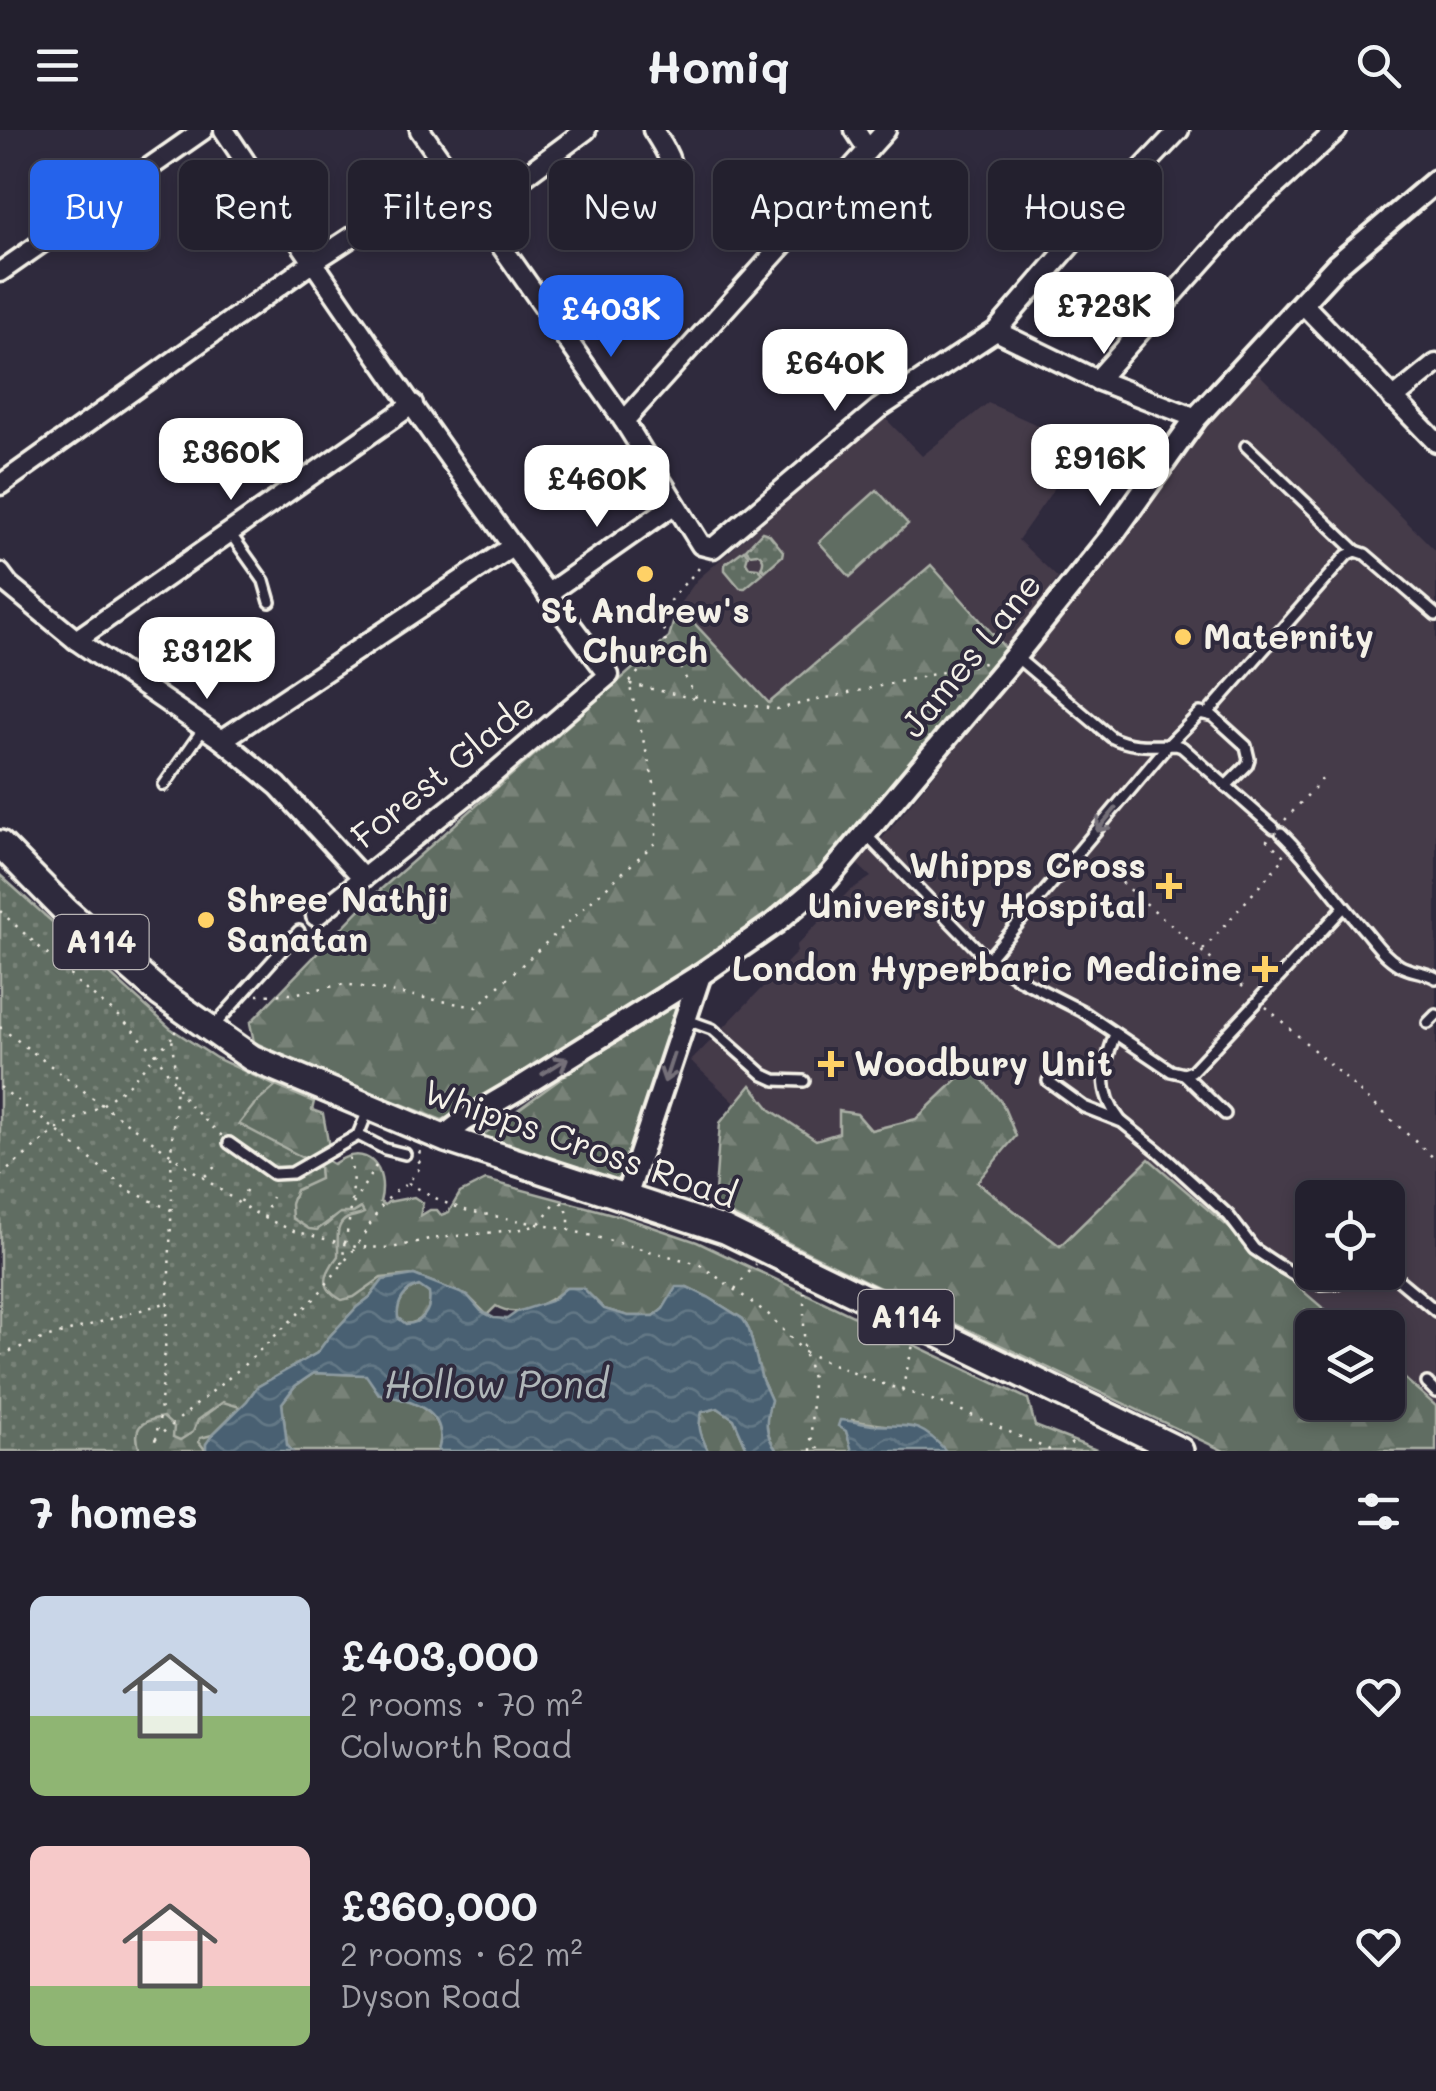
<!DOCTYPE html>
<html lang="en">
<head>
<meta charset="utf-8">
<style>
  :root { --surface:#23202e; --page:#2f2d3a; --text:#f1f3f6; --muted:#a3a3aa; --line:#403e4a; --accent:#2563eb }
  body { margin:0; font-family:Mali,sans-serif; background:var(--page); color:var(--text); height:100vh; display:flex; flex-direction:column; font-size:38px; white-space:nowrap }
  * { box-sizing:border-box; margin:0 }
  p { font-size:32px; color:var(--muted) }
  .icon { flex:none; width:55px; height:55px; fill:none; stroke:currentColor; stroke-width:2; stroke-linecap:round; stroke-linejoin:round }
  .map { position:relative; height:1321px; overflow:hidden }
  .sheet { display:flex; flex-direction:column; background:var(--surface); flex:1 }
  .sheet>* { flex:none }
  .hud { position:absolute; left:30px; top:30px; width:1378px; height:90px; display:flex; gap:20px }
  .tools { position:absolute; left:1295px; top:1050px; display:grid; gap:20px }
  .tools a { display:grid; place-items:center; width:110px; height:110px; border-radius:15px; background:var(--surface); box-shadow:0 5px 15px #0003,0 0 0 2px var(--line); font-size:50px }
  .price { position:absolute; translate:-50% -85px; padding:0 22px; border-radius:20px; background:#fff; color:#222; font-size:32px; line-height:65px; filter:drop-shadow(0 2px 5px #0008) }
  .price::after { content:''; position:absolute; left:50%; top:60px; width:30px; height:22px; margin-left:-15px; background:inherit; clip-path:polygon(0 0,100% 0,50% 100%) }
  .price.selected { background:var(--accent); color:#fff }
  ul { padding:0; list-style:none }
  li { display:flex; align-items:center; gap:30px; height:250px; padding:0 30px }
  li span { display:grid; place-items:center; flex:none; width:280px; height:200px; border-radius:15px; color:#555 }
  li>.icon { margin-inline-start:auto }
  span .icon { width:120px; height:120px; fill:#fffc; stroke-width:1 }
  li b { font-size:42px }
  h2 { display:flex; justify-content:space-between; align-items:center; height:120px; padding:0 30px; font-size:42px }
  .chip { padding:0 35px; border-radius:15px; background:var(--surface); box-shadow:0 5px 15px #0003,0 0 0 2px var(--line); font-size:35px; line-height:90px }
  .chip.selected { background:var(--accent); color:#fff }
  header { display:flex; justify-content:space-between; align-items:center; height:130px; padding:0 30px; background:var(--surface); font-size:45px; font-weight:700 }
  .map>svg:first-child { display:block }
</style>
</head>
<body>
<header><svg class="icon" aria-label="menu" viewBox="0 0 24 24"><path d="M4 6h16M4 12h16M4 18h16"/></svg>Homiq<svg class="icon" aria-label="search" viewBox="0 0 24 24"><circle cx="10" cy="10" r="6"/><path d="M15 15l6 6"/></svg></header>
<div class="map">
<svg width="1436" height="1321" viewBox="0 0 1436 1321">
  <defs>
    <pattern id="grass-dots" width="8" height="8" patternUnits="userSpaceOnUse" patternTransform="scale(2.5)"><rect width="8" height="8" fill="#616d62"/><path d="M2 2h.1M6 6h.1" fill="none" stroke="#788278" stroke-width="1.8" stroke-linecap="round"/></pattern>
    <pattern id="forest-firs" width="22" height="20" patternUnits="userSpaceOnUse" patternTransform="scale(2.5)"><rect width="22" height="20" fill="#616d62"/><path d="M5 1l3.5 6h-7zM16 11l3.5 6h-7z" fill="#788278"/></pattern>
    <pattern id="water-waves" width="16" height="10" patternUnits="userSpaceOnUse" patternTransform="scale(2.5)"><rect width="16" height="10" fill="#496172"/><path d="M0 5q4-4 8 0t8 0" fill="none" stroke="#647886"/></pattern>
  </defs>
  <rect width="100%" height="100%" fill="#2f2a3d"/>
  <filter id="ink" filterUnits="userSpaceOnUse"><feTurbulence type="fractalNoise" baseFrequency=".01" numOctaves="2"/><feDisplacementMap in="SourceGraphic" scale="20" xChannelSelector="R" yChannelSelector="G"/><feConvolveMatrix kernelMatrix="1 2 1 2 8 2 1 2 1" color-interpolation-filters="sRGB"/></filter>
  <g filter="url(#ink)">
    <!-- built -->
    <g fill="#453a4a" fill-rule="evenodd">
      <path d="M1254 239 1436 421V1276L1388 1234V1198L1345 1197 1149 1029 1060 1116 977 1052 1016 1006 880 1111 691 931 797 822 796 816 849 761 871 747 857 734 888 702 1032 523 1195 306ZM1312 1068H1388V1142H1312Z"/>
      <path d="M988 273 1084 316 1018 410 1058 448 1007 520 931 436 769 573 678 476 697 450 884 287 922 326Z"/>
    </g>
    <!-- grass -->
    <g fill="url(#grass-dots)" stroke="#aaafa5" stroke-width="2.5">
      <path d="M762 402 769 404 783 421 782 426 765 441 761 437C765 431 763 426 757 423L750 424 746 419Z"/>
      <path d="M744 420 748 425 746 432 749 437 758 438 763 443 745 458H740L725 440V434Z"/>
      <path d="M0 745 170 898 216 928 276 956 254 975 295 1024 319 1036 325 1096 340 1083H353L362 1078 364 1083C335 1105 339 1085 339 1127L381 1148 414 1145 383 1150 370 1167 357 1177 328 1208 317 1223 257 1257 247 1271 206 1314V1321H0Z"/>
    </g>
    <!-- forest -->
    <g fill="url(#forest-firs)" stroke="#aaafa5" stroke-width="2.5">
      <path d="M931 435 1007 520 813 749 770 784 717 819 690 840 663 853 495 964 442 990 304 936 254 912 250 893 371 768 669 507 678 476 769 573Z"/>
      <path d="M686 864 625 1056 480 1007 677 865Z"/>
      <path d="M971 936 1002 973 1016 1006 977 1052 1060 1116 1149 1029 1345 1197 1312 1198V1272H1388V1234L1436 1276V1321H1224L888 1162 714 1076 720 993 751 955 771 980 816 1010 839 1003V981L857 984 871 1000 916 989Z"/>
      <path d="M276 956 314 972 312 980 323 984 329 1017 328 1031 333 1034C367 1010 389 1039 380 1072L385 1075 388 1072 414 1067 423 1073 420 1086 430 1080H437L441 1085 449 1082 460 1063 486 1050 620 1086 697 1112 1028 1269 1035 1296 1099 1321H946C920 1292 886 1298 852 1290L846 1301 852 1321H777C764 1304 765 1290 771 1270L762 1250 749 1200 743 1189 708 1167 687 1157 672 1167 663 1179 654 1186H628L604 1179 583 1158H567C548 1173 518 1190 496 1176L487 1185 468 1166 414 1145 381 1148 354 1167 342 1170C319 1158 324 1144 338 1126 339 1113 333 1095 348 1088 354 1086 359 1086 364 1083L361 1078 353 1083H340L317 1100 309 1099 292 1088 291 1074 296 1060 320 1049 319 1036 239 994 254 975Z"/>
      <path d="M420 1156 429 1163C432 1180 422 1194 405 1194L398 1188C396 1173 405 1159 420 1156Z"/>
      <path d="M314 1243 367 1245 379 1264C410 1269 451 1281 438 1321H292L287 1315 282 1273 295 1256Z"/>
      <path d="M223 1272 240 1277 212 1305 200 1308 199 1312 206 1321H140C132 1297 140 1291 163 1287L174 1297 173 1307 180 1310 193 1302 198 1290Z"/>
      <path d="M718 1278 734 1289 748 1321H708C701 1307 696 1297 702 1282Z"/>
    </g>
    <!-- pitch -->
    <path fill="#616d62" stroke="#aaafa5" stroke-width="2.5" d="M877 360 908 394 850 447 819 412Z"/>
    <!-- water -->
    <g fill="url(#water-waves)" stroke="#8d9ba1" stroke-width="2.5" fill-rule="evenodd">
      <path d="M414 1145 468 1166 481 1181 494 1188 507 1189 517 1182 551 1171 566 1158H583L604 1179 628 1186H654L663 1179 676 1157H687L708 1167 743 1189 749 1200 762 1250 771 1270C765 1290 764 1304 777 1321H748L734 1289 718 1278 702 1282C696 1297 702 1307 708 1321H438C451 1280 410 1270 379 1264L366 1245 314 1243 295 1256 282 1273 287 1315 292 1321H206V1314L212 1305 247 1271 257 1257 317 1223 328 1208 357 1177 370 1167 383 1150ZM419 1156 429 1163C432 1180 422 1194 406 1194L398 1188C396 1173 405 1159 419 1156Z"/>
      <path d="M840 1290C851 1290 861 1294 872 1295 910 1297 918 1290 946 1321H852L846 1301 838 1296Z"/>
    </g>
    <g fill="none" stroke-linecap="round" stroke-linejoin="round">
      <!-- service casing -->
      <g stroke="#f4f1e8" stroke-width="16">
        <g id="service">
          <path d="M1246 316 1356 421"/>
          <path d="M230 403 264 451 270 472"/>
          <path d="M1015 526 1111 607C1132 618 1152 615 1176 615L1182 617 1274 698"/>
          <path d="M1208 583 1347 425 1356 421 1365 424 1436 485"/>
          <path d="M164 655 204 598"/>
          <path d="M1281 703C1312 733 1336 768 1365 801 1375 813 1385 827 1399 835 1410 842 1424 841 1436 848"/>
          <path d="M865 704 980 822 1019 849 1082 881 1171 941 1184 944 1192 941 1256 873"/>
          <path d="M989 828 1168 615 1200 583 1213 586 1246 616 1249 629 1247 635 1226 656"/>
          <path d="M1260 868 1344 777"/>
          <path d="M687 890 712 899 764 945 775 950 804 951"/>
          <path d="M1428 893 1436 885"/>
          <path d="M212 898 299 801"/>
          <path d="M1115 904C1103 937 1097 960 1120 990"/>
          <path d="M1184 944 1225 984"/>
          <path d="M1048 951 1084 977 1122 992 1158 1021 1229 1086 1254 1119 1278 1135 1295 1145 1320 1154 1337 1153 1360 1142"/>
          <path d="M358 1005 385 1019 405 1024"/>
          <path d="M229 1013 273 1044 292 1043 358 1005 369 978"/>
          <path d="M1388 1141 1436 1181"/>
          <path d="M1427 1253 1436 1262"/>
        </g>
      </g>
      <!-- minor casing -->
      <g stroke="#f4f1e8" stroke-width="25">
        <g id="minor">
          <path d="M224 0C348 185 474 369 609 545L492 645 316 786"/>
          <path d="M420 0 624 291 701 415 713 418 878 279 996 201 1079 105 1179 0"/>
          <path d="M653 0C673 31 675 36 672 74L664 81"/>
          <path d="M855 0 868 20"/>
          <path d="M477 81 586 0"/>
          <path d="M0 142 203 0"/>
          <path d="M1302 173 1436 312"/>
          <path d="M996 201 1097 250 1196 288"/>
          <path d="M1097 250 1246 83 1337 0"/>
          <path d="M1393 269 1436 234"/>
          <path d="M624 291 886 0"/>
          <path d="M0 355 313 132 450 43"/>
          <path d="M0 443 9 455 76 510 222 610 278 656 363 748"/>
          <path d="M547 464 675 374"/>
          <path d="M76 510 413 274"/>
          <path d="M222 610 513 416"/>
        </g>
      </g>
      <!-- tertiary casing -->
      <g stroke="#f4f1e8" stroke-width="28">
        <g id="tertiary">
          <path d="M446 1009 451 1001 465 990 518 959 700 845 775 793 827 749 1015 526 1113 404 1196 288 1337 135 1436 51"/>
          <path d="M626 1067 700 845"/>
        </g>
      </g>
      <!-- primary casing -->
      <g stroke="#f4f1e8" stroke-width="32">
        <path id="primary" d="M0 714 66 781 161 864 252 928 446 1009 725 1100 1180 1321"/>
      </g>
      <!-- path -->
      <g stroke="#f4f1e8" stroke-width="2.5" stroke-dasharray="2.5 8" stroke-linecap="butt">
        <path d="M665 510 697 569 777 579 988 532"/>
        <path d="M630 552 665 510C657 469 680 463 703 433"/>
        <path d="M630 554 696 569"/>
        <path d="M1285 690 1326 645"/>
        <path d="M1098 732 1249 862"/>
        <path d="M0 781 87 861 119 886 156 924 188 974 222 1006"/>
        <path d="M1203 820 1285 727 1267 710 1270 707"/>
        <path d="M257 865 292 864 345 854 476 877 656 712V661L629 553"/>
        <path d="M1266 877 1436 1030"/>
        <path d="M0 897 102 975 240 1074 264 1088 294 1101 356 1117 392 1118 429 1109 523 1099 538 1095 555 1073H564L569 1086V1098"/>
        <path d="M0 957 56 1000 126 1059 171 1080"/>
        <path d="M0 1046 56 1000 102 975 128 955 172 907"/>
        <path d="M205 1046 219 1033"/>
        <path d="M408 1053 443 1072 468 1081 569 1100 699 1134 768 1184 804 1222 868 1249 953 1277 1052 1321"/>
        <path d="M241 1072 247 1058"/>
        <path d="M353 1074 380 1029"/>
        <path d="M264 1088 272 1067"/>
        <path d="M342 1134C346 1098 360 1059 348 1024"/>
        <path d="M735 1159 756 1134"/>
        <path d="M804 1162V1222L812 1248 811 1321"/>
        <path d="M0 1225 42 1209 165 1173"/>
        <path d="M902 1260 913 1215"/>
        <path d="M811 1308 820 1321"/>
        <path d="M155 1309 243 1236 316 1167 356 1117 380 1078 393 1063 408 1053 422 1035 417 1029 420 1021"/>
        <path d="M153 1321 160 1286 167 1192 172 1067 171 1023 176 956 172 907 176 900"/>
        <path d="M1062 1321 1077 1309"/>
      </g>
      <!-- service -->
      <use href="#service" stroke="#2f2a3d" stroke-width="9"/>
      <!-- minor -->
      <use href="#minor" stroke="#2f2a3d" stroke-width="18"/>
      <!-- tertiary -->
      <use href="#tertiary" stroke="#2f2a3d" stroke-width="20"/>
      <!-- primary -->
      <use href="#primary" stroke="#2f2a3d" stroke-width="25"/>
    </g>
    <!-- one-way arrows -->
    <defs><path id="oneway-shaft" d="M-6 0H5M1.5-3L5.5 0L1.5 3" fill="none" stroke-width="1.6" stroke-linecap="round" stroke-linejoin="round" transform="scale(2.5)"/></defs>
    <g stroke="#747079">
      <use href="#oneway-shaft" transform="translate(1106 690) rotate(130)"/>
      <use href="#oneway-shaft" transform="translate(555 936) rotate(-32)"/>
      <use href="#oneway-shaft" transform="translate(669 938) rotate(108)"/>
    </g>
  </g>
  <!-- markers -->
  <g fill="#ffd166" stroke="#2f2a3d" stroke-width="4">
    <circle cx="645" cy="444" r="10"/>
    <circle cx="1183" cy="507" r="10"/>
    <path d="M1164 741h10v10h10v10h-10v10h-10v-10h-10v-10h10z"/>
    <circle cx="206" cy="790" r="10"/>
    <path d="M1260 824h10v10h10v10h-10v10h-10v-10h-10v-10h10z"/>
    <path d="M826 919h10v10h10v10h-10v10h-10v-10h-10v-10h10z"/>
  </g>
  <g text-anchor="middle" stroke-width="8" stroke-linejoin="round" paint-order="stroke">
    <!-- shield labels -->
    <g fill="#2f2a3d" stroke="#b9b5b5" stroke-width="2.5">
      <rect x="53.5" y="785" width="95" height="54" rx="8"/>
      <rect x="858.5" y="1160" width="95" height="54" rx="8"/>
    </g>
    <g font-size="32" font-weight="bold" fill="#f4f1e8">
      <text x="101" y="823">A114</text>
      <text x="906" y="1198">A114</text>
    </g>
    <!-- poi labels -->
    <g font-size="35" font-weight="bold" fill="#f4f1e8" stroke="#2f2a3d" text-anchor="start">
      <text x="645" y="493" text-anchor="middle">St Andrew's<tspan x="645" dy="40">Church</tspan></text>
      <text x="1203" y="519">Maternity</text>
      <text x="1146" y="748" text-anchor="end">Whipps Cross<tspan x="1146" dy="40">University Hospital</tspan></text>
      <text x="226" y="782">Shree Nathji<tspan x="226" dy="40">Sanatan</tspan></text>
      <text x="1242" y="851" text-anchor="end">London Hyperbaric Medicine</text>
      <text x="854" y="946">Woodbury Unit</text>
    </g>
    <!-- street labels -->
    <g font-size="35" fill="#f4f1e8" stroke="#2f2a3d">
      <text transform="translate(971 525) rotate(-51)" y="12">James Lane</text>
      <text transform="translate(443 641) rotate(-39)" y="12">Forest Glade</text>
      <text transform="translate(580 1014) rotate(19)" y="12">Whipps Cross Road</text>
    </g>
    <!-- water labels -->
    <g font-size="38" font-style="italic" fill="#b0b7b9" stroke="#2f2a3d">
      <text x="496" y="1268">Hollow Pond</text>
    </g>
  </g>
</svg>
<div class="tools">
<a><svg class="icon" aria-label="locate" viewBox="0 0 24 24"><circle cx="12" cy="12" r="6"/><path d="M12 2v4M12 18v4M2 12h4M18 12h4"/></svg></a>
<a><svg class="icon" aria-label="layers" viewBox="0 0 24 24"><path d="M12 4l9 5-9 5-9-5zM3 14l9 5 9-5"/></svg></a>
</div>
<b class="price" style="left:1104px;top:227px">£723K</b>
<b class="price selected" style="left:611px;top:230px">£403K</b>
<b class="price" style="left:835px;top:284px">£640K</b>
<b class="price" style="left:231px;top:373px">£360K</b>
<b class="price" style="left:1100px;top:379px">£916K</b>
<b class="price" style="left:597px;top:400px">£460K</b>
<b class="price" style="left:207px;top:572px">£312K</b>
<div class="hud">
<a class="chip selected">Buy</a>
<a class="chip">Rent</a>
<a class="chip">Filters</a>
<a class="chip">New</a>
<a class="chip">Apartment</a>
<a class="chip">House</a>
</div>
</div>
<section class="sheet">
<h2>7 homes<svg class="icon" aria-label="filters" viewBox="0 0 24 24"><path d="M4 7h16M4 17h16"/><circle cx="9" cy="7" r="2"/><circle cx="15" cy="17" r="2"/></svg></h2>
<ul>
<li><span style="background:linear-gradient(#c9d6e8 60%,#8fb573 0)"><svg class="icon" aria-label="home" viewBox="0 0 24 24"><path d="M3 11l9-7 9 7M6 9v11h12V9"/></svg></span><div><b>£403,000</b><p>2 rooms · 70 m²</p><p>Colworth Road</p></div><svg class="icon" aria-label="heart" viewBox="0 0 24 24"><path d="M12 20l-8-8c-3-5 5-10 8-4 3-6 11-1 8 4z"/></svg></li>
<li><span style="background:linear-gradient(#f6c9c9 70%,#8fb573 0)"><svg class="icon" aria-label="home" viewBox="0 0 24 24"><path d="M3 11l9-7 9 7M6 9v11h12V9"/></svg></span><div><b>£360,000</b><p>2 rooms · 62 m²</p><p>Dyson Road</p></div><svg class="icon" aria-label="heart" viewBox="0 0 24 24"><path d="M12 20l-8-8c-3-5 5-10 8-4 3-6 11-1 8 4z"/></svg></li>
</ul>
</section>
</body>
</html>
